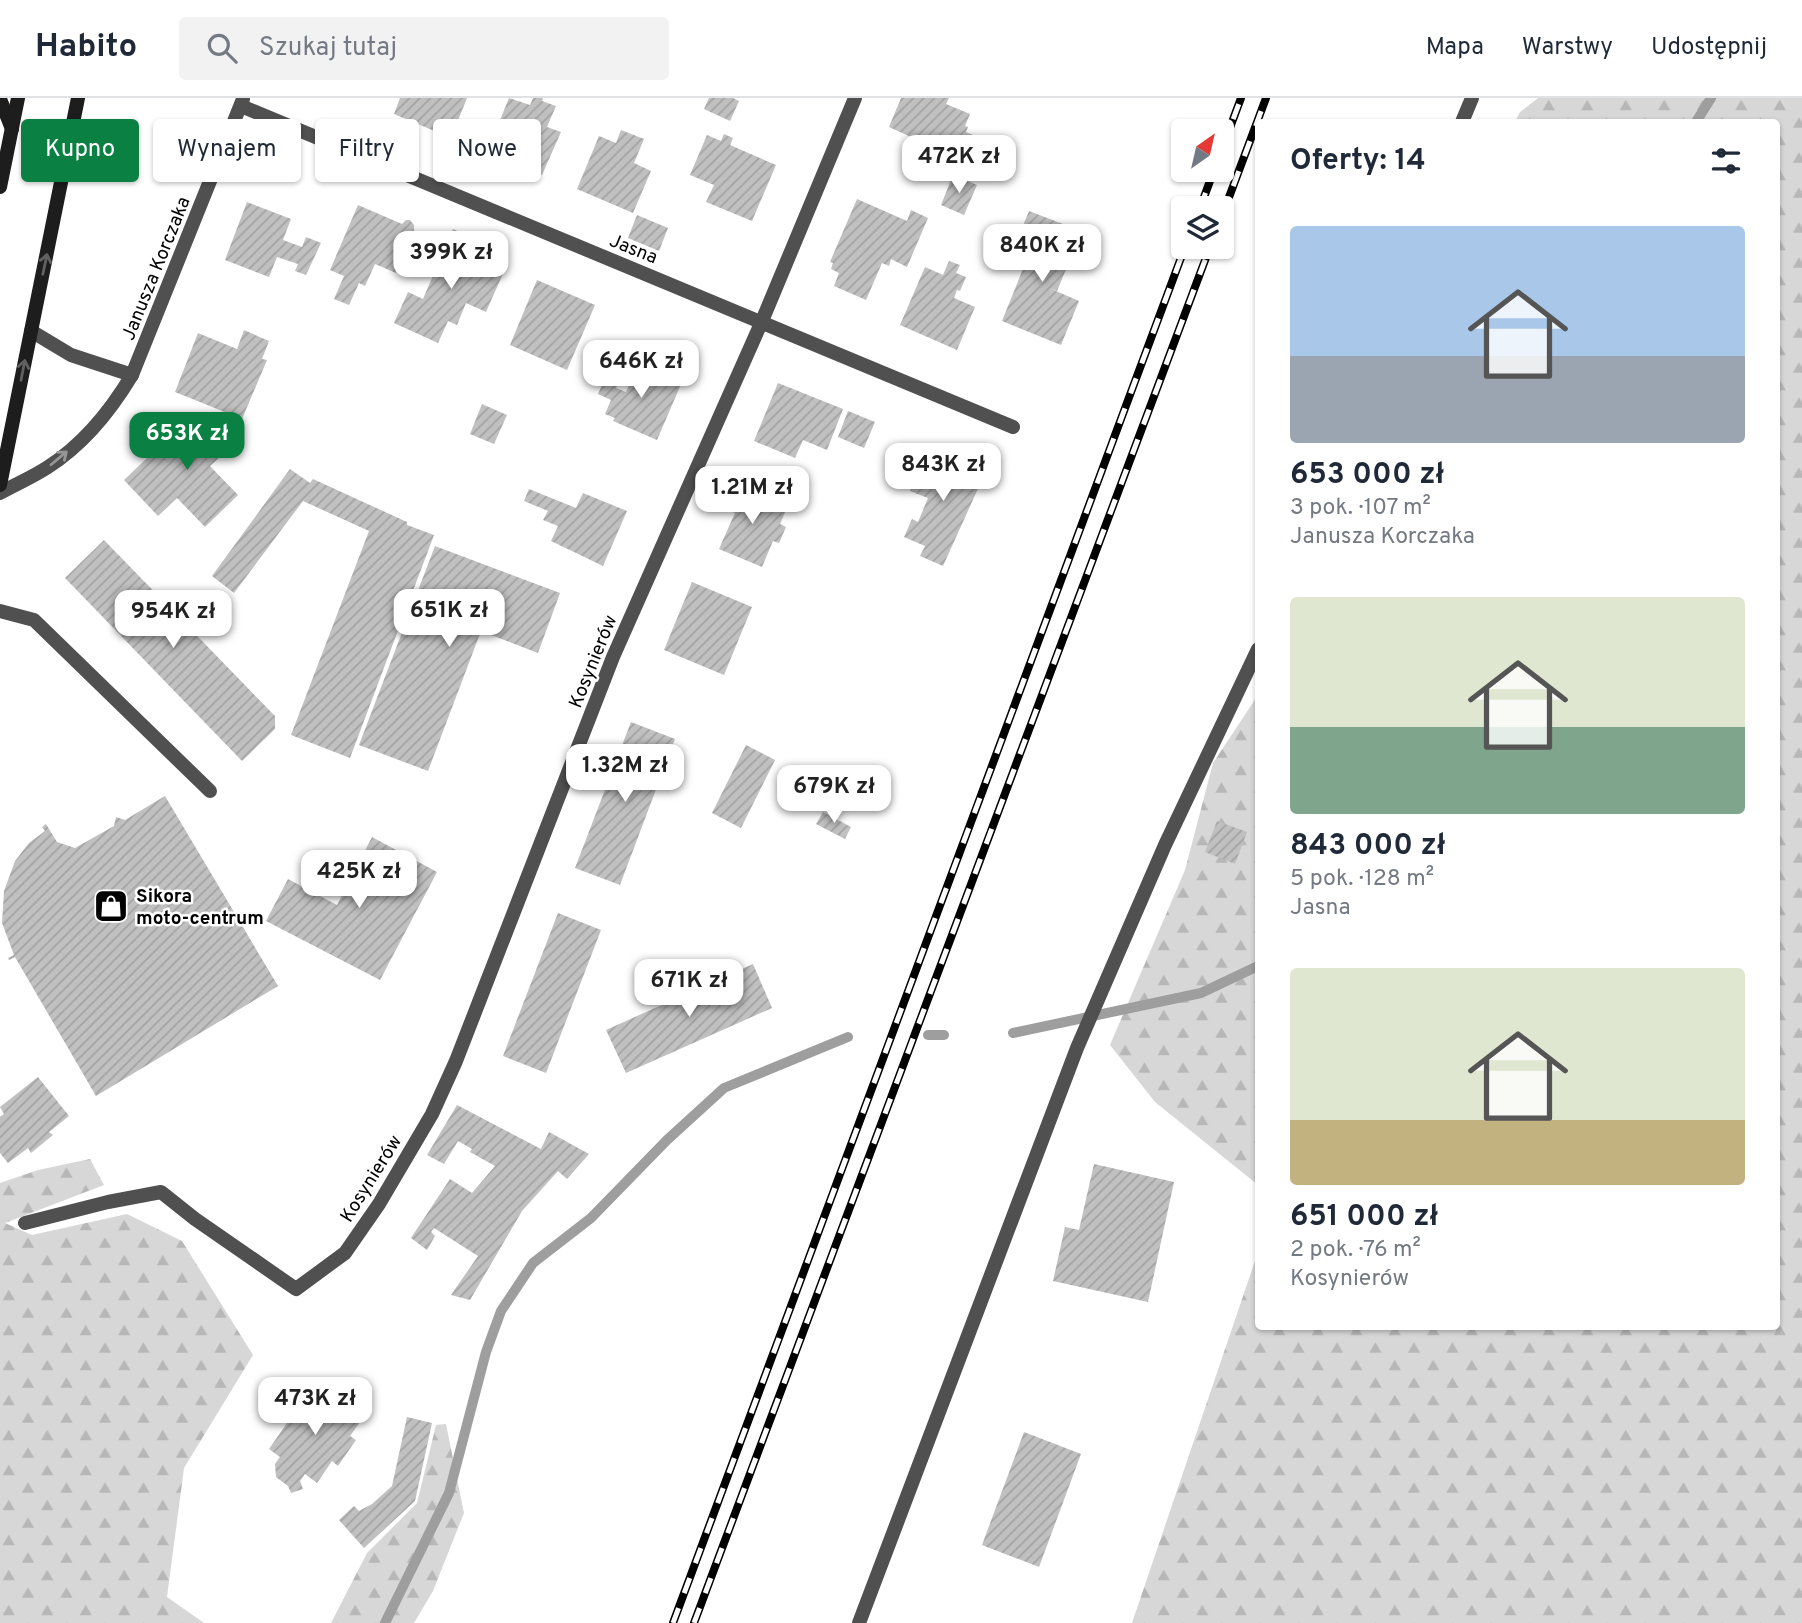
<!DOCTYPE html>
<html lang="pl">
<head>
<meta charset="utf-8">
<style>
  :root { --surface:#fff; --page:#f2f2f3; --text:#1f2937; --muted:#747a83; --line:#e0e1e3; --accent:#0b8043 }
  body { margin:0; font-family:Overpass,sans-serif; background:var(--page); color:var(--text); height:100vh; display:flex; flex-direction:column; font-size:26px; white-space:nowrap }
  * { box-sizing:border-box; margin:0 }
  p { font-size:23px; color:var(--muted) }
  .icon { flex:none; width:38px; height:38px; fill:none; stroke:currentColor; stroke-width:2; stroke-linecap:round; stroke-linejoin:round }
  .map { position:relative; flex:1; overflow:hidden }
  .sheet { position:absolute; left:1255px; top:21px; width:525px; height:1211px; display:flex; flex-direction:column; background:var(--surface); border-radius:7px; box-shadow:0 2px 5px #0004 }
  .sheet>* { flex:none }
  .guide { position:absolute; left:21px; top:21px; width:665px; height:63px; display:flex; gap:14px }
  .needle { width:46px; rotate:34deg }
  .buttons { position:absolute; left:1171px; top:21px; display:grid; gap:14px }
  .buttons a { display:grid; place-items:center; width:63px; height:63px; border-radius:7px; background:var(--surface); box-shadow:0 2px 5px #0004; font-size:35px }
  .price { position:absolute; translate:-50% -60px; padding:0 16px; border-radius:14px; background:#fff; color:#222; font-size:23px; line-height:46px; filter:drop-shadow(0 2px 4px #0008) }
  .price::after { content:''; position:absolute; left:50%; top:42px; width:21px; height:16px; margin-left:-10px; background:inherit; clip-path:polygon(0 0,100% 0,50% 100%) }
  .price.current { background:var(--accent); color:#fff }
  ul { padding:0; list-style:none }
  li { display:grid; align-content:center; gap:14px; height:371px; padding:0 35px }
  li span { display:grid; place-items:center; height:217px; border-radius:7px; color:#555 }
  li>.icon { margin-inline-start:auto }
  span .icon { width:126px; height:126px; fill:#fffc; stroke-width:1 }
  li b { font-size:30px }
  h2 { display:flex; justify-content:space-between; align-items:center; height:84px; padding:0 35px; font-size:30px }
  .tag { padding:0 24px; border-radius:7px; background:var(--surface); box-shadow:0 2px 5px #0004; font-size:24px; line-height:63px }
  .tag.current { background:var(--accent); color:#fff }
  header { display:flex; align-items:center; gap:42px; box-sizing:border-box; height:98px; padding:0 35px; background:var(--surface); border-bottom:2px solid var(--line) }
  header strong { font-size:33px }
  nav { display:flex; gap:38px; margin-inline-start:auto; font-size:24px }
  .search { width:490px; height:63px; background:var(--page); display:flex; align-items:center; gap:18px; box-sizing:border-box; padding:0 24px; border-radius:7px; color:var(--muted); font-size:26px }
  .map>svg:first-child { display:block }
</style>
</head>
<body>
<header>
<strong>Habito</strong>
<div class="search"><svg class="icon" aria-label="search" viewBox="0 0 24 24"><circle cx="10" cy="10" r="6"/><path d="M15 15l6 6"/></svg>Szukaj tutaj</div>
<nav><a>Mapa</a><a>Warstwy</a><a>Udostępnij</a></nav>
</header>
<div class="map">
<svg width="1802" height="1525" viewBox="0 0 1802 1525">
  <defs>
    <pattern id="forest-firs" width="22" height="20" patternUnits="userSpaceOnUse" patternTransform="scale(1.75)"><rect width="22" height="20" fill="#d7d7d7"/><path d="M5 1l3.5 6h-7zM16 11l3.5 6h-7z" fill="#b7b7b7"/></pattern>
    <pattern id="building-hatch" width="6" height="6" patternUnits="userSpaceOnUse" patternTransform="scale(1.75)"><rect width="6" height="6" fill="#c0c0c0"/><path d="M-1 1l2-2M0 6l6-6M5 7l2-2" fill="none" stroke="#a3a3a3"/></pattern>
  </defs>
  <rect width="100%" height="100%" fill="#fff"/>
  <!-- forest -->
  <g fill="url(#forest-firs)">
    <path d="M1538 0H1802V1525H1132L1258 1154V1228H1776V24H1515L1520 14Z"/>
    <path d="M1258 597V1087L1155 1004 1110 947 1185 772 1213 665Z"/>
    <path d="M90 1061 104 1087 5 1125 32 1137 127 1116 182 1143 253 1257 184 1370 167 1499 204 1525H0V1085L38 1072Z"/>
    <path d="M446 1326 464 1415 433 1493 414 1525H331L367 1455 417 1405 436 1327Z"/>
  </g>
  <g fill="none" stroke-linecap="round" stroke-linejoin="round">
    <!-- stream -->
    <g stroke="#9e9e9e" stroke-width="10">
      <path d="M1696 24 1711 0"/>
      <path d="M1013 935 1201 895 1258 868"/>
      <path d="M928 937H944"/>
      <path d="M385 1525 449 1395 486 1254 501 1213 533 1165 591 1120 667 1042 724 990 848 939"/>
    </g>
  </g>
  <!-- building -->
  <g fill="url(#building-hatch)">
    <path d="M400 0H467L451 40 394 16Z"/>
    <path d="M509 0 530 7 533 0H543L542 3 556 8 547 29 561 34 542 77 487 54Z"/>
    <path d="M709 0H733L739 3 730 23 704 11Z"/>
    <path d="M901 0H949L946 6 970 16 965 28 968 29 966 34 987 43 986 46 979 43 977 48 983 51 981 56 958 52 955 59 889 29Z"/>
    <path d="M621 32 644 41 634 65 651 73 633 115 577 91 599 38 616 45Z"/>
    <path d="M724 36 733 40 730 47 776 67 752 123 706 104 714 87 690 77 707 37 721 43Z"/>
    <path d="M953 77 977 87 964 117 941 107Z"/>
    <path d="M857 101 907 123 911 112 928 120 907 169 891 161 889 168 882 165 866 202 834 188 839 175 831 171 833 165 830 164Z"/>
    <path d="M247 104 291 121 283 142 302 149 306 139 321 145 306 177 295 173 298 166 277 159 269 179 225 162Z"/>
    <path d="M358 107 402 126 406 122H410L414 127V132L396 175 375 166 365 188 359 185 349 207 334 201 344 178 330 172Z"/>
    <path d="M1029 113 1068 128 1059 151 1064 154 1059 166 1067 169 1057 193 1049 190 1079 203 1061 247 1002 223 1035 141 1020 135Z"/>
    <path d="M637 117 668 130 659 153 628 140Z"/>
    <path d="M453 131 468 138 462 151 505 171 486 214 466 205 457 227 448 223 438 245 394 225 408 194 423 201Z"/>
    <path d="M949 163 960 167 956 175 966 179 960 193 957 192 954 200 975 209 957 252 900 227 925 169 943 177Z"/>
    <path d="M537 182 595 207 567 272 510 247Z"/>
    <path d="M244 232 269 243 262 261 267 262 242 321 175 294 198 235 237 251Z"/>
    <path d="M638 266 682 284 657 342 613 323 615 320 605 316 611 302 598 296 608 274 621 279 616 290 626 294Z"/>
    <path d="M778 285 843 311 827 352 803 342 795 360 754 343Z"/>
    <path d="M482 306 507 317 494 346 470 336Z"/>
    <path d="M848 313 875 324 864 350 838 339Z"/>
    <path d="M190 319 244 341 240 351 232 348 210 368 238 397 205 429 177 400 158 418 124 382Z"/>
    <path d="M929 349 986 373 943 468 920 458 925 448 904 439 912 421 918 424 928 400 910 393Z"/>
    <path d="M290 371 310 385 313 381 407 424V427L434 437 350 660 291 637 369 433 303 403 234 495 212 478Z"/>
    <path d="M734 387 765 400 764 402 786 412 780 426 786 429 779 445 773 443 762 469 719 451 735 415 725 410Z"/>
    <path d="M529 391 576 410 583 395 627 413 603 468 551 443 558 428 543 422 548 413 524 403Z"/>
    <path d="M104 442 275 618V631L242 663 65 480Z"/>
    <path d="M435 448 560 495 538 555 481 533 428 673 359 647Z"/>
    <path d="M692 484 752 509 724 577 664 552Z"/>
    <path d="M631 624 675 641 620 787 575 770Z"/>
    <path d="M746 647 775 662 741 730 712 715Z"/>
    <path d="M165 698 278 888 96 998 15 859 9 862 8 860 14 857 2 825 4 793 15 763 29 745 45 733 42 729 46 726 57 744 75 750 114 728 116 719 125 722Z"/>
    <path d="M823 714 851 729 845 741 816 726Z"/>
    <path d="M1217 723 1247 734 1235 766 1205 754Z"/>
    <path d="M372 739 437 774 380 882 266 823 288 781 337 807Z"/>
    <path d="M558 815 601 832 546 975 503 958Z"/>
    <path d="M753 866 772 910 626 975 606 932Z"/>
    <path d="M38 979 69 1018 49 1034 53 1037 31 1055 28 1050 8 1065 0 1055V1019L4 1016 0 1009Z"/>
    <path d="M457 1007 541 1051 549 1034 589 1056 567 1081 558 1073 522 1113 470 1202 451 1197 478 1158 434 1130 431 1134 435 1138 427 1152 411 1140 450 1081 472 1095 495 1068 470 1054 472 1051 458 1043 444 1066 427 1057Z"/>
    <path d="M1094 1066 1174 1084 1148 1204 1053 1183 1065 1129 1079 1132Z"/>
    <path d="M316 1283 365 1317 350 1338 356 1342 338 1368 332 1363 317 1385 305 1376 300 1383 303 1391 291 1395 288 1388 276 1379 275 1366 280 1359 269 1351Z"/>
    <path d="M407 1319 432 1325 415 1403 364 1450 339 1422 354 1408 359 1413 372 1406 392 1388Z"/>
    <path d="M1024 1334 1081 1356 1039 1469 982 1447Z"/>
  </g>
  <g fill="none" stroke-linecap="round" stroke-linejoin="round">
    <!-- service -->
    <g stroke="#505050" stroke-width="14">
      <path d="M1462 24 1472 0"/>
      <path d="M0 513 34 522 210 693"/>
      <path d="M859 1525 1077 950 1165 747 1258 551"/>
    </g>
    <!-- minor -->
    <g stroke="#505050" stroke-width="14">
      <path d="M241 8 1013 329"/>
      <path d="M31 233 71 257 132 277"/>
      <path d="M0 395C16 386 33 379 48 369 84 346 111 312 132 277L243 1"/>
      <path d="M25 1125 108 1104 161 1094 195 1121 296 1191 345 1155 379 1106 432 1016 456 963 613 559 762 223 855 0"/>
    </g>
    <!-- secondary -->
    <g stroke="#1d1d1d" stroke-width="14">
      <path d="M0 1 12 31"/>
      <path d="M0 89 18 0"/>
      <path d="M0 387 78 0"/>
    </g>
    <!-- rail casing -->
    <g stroke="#000" stroke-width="8">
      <g id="rail">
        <path d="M1222 51 1241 0"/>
        <path d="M1200 110 1214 72"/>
        <path d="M1222 118 1266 0"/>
        <path d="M673 1525 1185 149"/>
        <path d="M694 1525 1210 149"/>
      </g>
    </g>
    <!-- rail -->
    <use href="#rail" stroke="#fff" stroke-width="5" stroke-dasharray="16" stroke-linecap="butt"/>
  </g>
  <!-- one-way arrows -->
  <defs><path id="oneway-shaft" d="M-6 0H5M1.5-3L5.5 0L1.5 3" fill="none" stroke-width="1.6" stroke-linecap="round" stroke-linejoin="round" transform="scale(1.75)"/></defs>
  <g stroke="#616161">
    <use href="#oneway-shaft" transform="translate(45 166) rotate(-78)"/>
    <use href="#oneway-shaft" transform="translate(23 272) rotate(-79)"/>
  </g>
  <use stroke="#969696" href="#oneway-shaft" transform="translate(59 360) rotate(-40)"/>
  <!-- icons -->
  <defs>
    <g id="shop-square" transform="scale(1.75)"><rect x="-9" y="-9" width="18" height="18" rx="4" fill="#000" stroke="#fff"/><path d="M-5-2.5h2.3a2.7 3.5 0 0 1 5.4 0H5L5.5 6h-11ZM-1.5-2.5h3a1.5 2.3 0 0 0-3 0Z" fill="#fff"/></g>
  </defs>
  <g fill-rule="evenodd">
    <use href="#shop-square" x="111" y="808"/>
  </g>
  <g text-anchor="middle" stroke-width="5" stroke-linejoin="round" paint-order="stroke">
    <!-- street labels -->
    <g font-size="19" fill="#000" stroke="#fff">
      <text transform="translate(634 150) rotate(22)" y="7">Jasna</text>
      <text transform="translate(155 170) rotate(-68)" y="7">Janusza Korczaka</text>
      <text transform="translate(592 563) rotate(-68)" y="7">Kosynierów</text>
      <text transform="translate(370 1080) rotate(-58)" y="7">Kosynierów</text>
    </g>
    <!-- poi labels -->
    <g font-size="19" font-weight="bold" fill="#000" stroke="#fff" text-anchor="start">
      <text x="136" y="804">Sikora<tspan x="136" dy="22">moto-centrum</tspan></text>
    </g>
  </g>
</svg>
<div class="buttons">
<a><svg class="needle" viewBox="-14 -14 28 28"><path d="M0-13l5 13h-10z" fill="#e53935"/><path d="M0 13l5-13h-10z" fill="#747a83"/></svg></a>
<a><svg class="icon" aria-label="layers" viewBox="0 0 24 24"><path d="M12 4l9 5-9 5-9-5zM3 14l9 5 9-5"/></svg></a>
</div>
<b class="price" style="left:959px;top:97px">472K zł</b>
<b class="price" style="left:1042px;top:186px">840K zł</b>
<b class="price" style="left:451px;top:193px">399K zł</b>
<b class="price" style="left:641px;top:302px">646K zł</b>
<b class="price current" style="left:187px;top:374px">653K zł</b>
<b class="price" style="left:943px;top:405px">843K zł</b>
<b class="price" style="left:752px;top:428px">1.21M zł</b>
<b class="price" style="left:449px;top:551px">651K zł</b>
<b class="price" style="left:173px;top:552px">954K zł</b>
<b class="price" style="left:625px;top:706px">1.32M zł</b>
<b class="price" style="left:834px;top:727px">679K zł</b>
<b class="price" style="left:359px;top:812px">425K zł</b>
<b class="price" style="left:689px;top:921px">671K zł</b>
<b class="price" style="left:315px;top:1339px">473K zł</b>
<div class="guide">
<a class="tag current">Kupno</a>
<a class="tag">Wynajem</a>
<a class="tag">Filtry</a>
<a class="tag">Nowe</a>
</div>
<section class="sheet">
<h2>Oferty: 14<svg class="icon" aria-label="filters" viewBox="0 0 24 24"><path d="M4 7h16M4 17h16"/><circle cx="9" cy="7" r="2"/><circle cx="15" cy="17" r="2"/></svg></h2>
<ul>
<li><span style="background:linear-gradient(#a9c7e8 60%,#9aa5b1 0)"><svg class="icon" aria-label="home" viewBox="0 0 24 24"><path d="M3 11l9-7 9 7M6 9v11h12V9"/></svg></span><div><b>653 000 zł</b><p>3 pok. · 107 m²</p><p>Janusza Korczaka</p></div></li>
<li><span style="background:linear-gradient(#dfe7d0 60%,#7fa58c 0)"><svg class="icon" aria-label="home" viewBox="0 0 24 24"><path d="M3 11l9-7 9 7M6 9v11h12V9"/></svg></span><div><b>843 000 zł</b><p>5 pok. · 128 m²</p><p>Jasna</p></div></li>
<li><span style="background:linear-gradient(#dfe7d0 70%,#c2b280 0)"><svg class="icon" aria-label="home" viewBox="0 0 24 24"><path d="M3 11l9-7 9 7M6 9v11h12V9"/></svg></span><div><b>651 000 zł</b><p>2 pok. · 76 m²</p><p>Kosynierów</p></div></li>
</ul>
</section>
</div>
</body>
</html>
